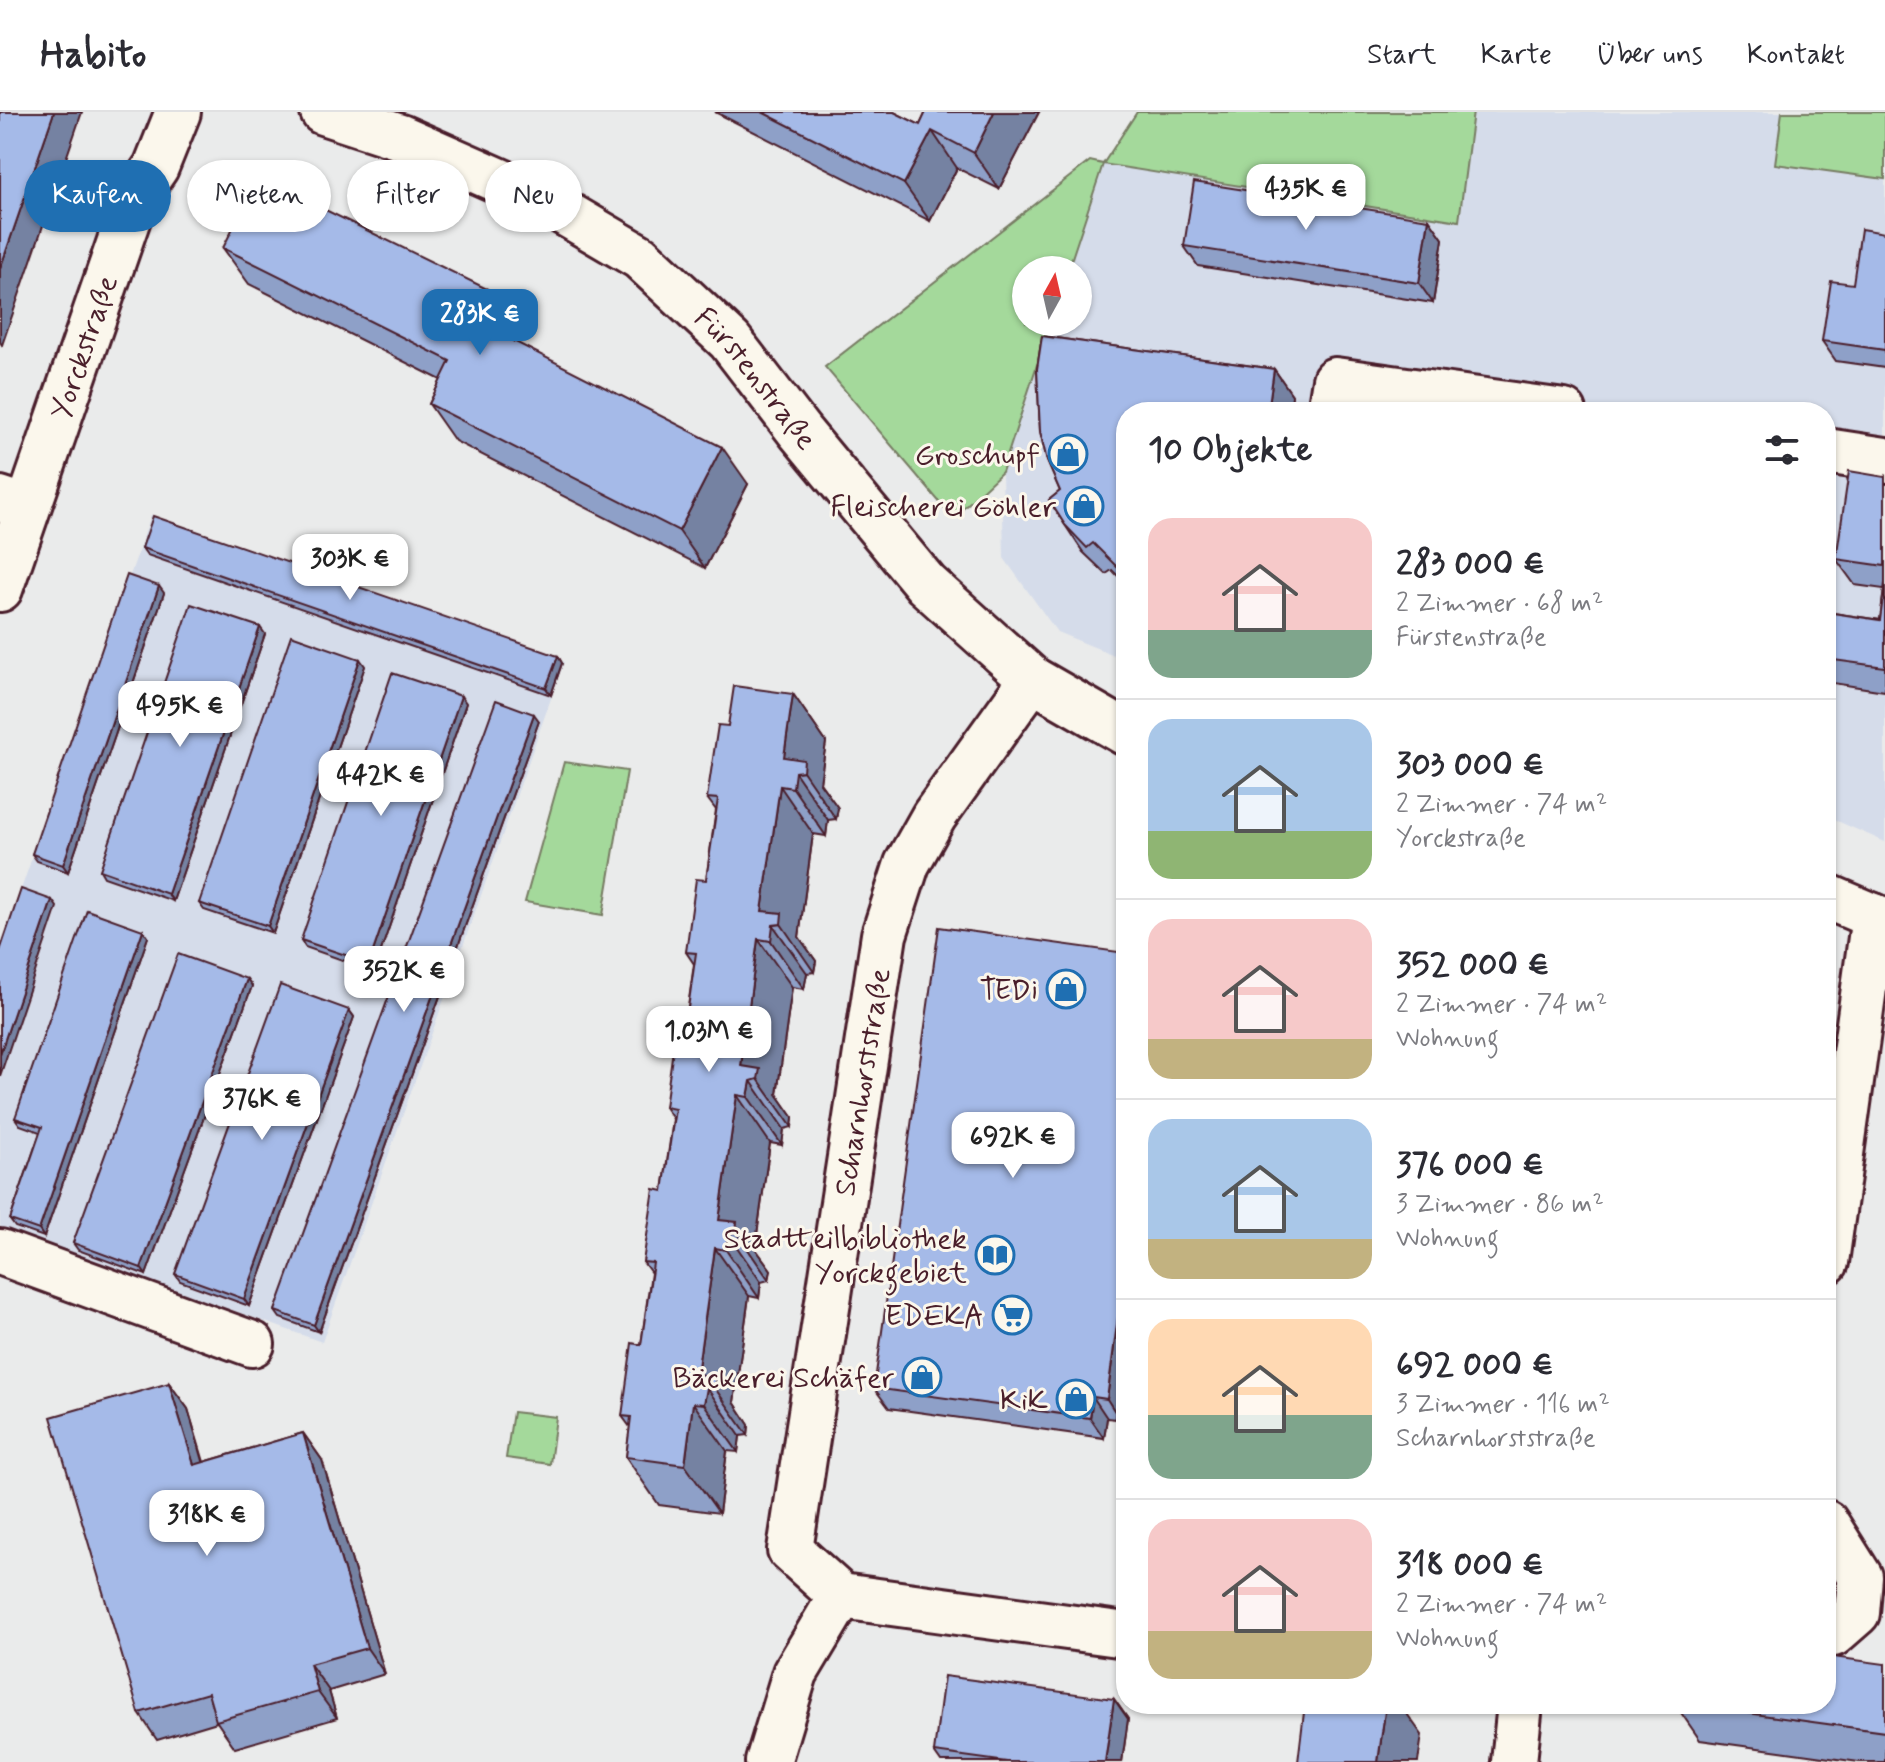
<!DOCTYPE html>
<html lang="de">
<head>
<meta charset="utf-8">
<style>
  :root { --surface:#fff; --page:#f2f2f3; --text:#2b2b33; --muted:#7c7c81; --line:#e1e1e2; --accent:#1f6fb2 }
  body { margin:0; font-family:Mynerve,sans-serif; background:var(--page); color:var(--text); height:100vh; display:flex; flex-direction:column; font-size:30px; white-space:nowrap }
  * { box-sizing:border-box; margin:0 }
  p { font-size:26px; color:var(--muted) }
  .icon { flex:none; width:44px; height:44px; fill:none; stroke:currentColor; stroke-width:2; stroke-linecap:round; stroke-linejoin:round }
  .map { position:relative; flex:1; overflow:hidden }
  .details { position:absolute; left:1116px; top:290px; width:720px; height:1312px; display:flex; flex-direction:column; background:var(--surface); border-radius:32px; box-shadow:0 2px 6px #0004 }
  .details>* { flex:none }
  .top-card { position:absolute; left:24px; top:48px; width:760px; height:72px; display:flex; gap:16px }
  .needle { width:52px; rotate:8deg }
  .controls { position:absolute; left:1012px; top:144px; display:grid; gap:16px }
  .controls a { display:grid; place-items:center; width:80px; height:80px; border-radius:50%; background:var(--surface); box-shadow:0 2px 6px #0004; font-size:40px }
  .price { position:absolute; translate:-50% -68px; padding:0 18px; border-radius:16px; background:#fff; color:#222; font-size:26px; line-height:52px; filter:drop-shadow(0 2px 4px #0008) }
  .price::after { content:''; position:absolute; left:50%; top:48px; width:24px; height:18px; margin-left:-12px; background:inherit; clip-path:polygon(0 0,100% 0,50% 100%) }
  .price.current { background:var(--accent); color:#fff }
  ul { padding:0; list-style:none }
  li { display:flex; align-items:center; gap:24px; height:200px; padding:0 32px }
  li+li { border-top:2px solid var(--line) }
  li span { display:grid; place-items:center; flex:none; width:224px; height:160px; border-radius:24px; color:#555 }
  li>.icon { margin-inline-start:auto }
  span .icon { width:96px; height:96px; fill:#fffc; stroke-width:1 }
  li b { font-size:34px }
  h2 { display:flex; justify-content:space-between; align-items:center; height:96px; padding:0 32px; font-size:34px }
  .pill { padding:0 28px; border-radius:36px; background:var(--surface); box-shadow:0 2px 6px #0004; font-size:28px; line-height:72px }
  .pill.current { background:var(--accent); color:#fff }
  header { display:flex; align-items:center; gap:48px; box-sizing:border-box; height:112px; padding:0 40px; background:var(--surface); border-bottom:2px solid var(--line) }
  header strong { font-size:38px }
  nav { display:flex; gap:44px; margin-inline-start:auto; font-size:28px }
  .map>svg:first-child { display:block }
</style>
</head>
<body>
<header>
<strong>Habito</strong>
<nav><a>Start</a><a>Karte</a><a>Über uns</a><a>Kontakt</a></nav>
</header>
<div class="map">
<svg width="1885" height="1650" viewBox="0 0 1885 1650">
  <rect width="100%" height="100%" fill="#eaebeb"/>
  <filter id="ink" filterUnits="userSpaceOnUse"><feTurbulence type="fractalNoise" baseFrequency=".0125" numOctaves="2"/><feDisplacementMap in="SourceGraphic" scale="16" xChannelSelector="R" yChannelSelector="G"/><feConvolveMatrix kernelMatrix="1 2 1 2 8 2 1 2 1" color-interpolation-filters="sRGB"/></filter>
  <g filter="url(#ink)">
    <!-- built -->
    <g fill="#d5dcea">
      <path d="M1473 0H1885V730L1826 704V300H1435L1440 257 1332 244 1327 254 1320 300H1126V548L1057 520 1004 446 1002 360 1051 210H1078V158H1068L1103 52 1459 109Z"/>
      <path d="M151 403 564 550 322 1230 0 1116V838Z"/>
    </g>
    <!-- green -->
    <g fill="#a4d99b" stroke="#777c63" stroke-width="2">
      <path d="M1137 0H1473L1459 109 1103 52 1068 158H1026V210H1051L1002 360 953 406 825 255 1090 49 1103 52Z"/>
      <path d="M1782 0H1885V67L1775 52Z"/>
      <path d="M564 650 627 659 603 803 525 790Z"/>
      <path d="M513 1300 556 1305 550 1352 506 1346Z"/>
    </g>
    <g fill="none" stroke-linecap="round" stroke-linejoin="round">
      <!-- minor casing -->
      <g stroke="#4a1f2b" stroke-width="50">
        <g id="minor">
          <path id="s1" d="M323 0 400 25 541 87 640 145 730 229 800 320 926 472 1032 567 1126 621"/>
          <path d="M1330 300 1335 268 1564 300"/>
          <path d="M1826 339 1885 348"/>
          <path d="M0 387 27 396"/>
          <path d="M1032 567 934 704 907 752 884 823 790 1438 841 1484 1126 1523"/>
          <path d="M1826 784 1885 809"/>
          <path d="M0 1140 252 1232"/>
          <path d="M1826 1150 1874 804"/>
          <path d="M1826 1411 1860 1465 1857 1501 1833 1522 1826 1517"/>
          <path d="M768 1650 795 1561 841 1484"/>
          <path d="M1514 1650 1520 1592"/>
        </g>
      </g>
      <!-- major casing -->
      <g stroke="#4a1f2b" stroke-width="50">
        <g id="major">
          <path id="s2" d="M0 477 135 86 156 55 178 0"/>
        </g>
      </g>
      <!-- minor -->
      <use href="#minor" stroke="#fbf7ec" stroke-width="44"/>
      <!-- major -->
      <use href="#major" stroke="#fbf7ec" stroke-width="44"/>
    </g>
    <!-- wall -->
    <g fill="#8ea0c8" stroke="#4a1f2b" stroke-width="2">
      <path d="M715 0H894L920 13 926 0H1039L999 77 957 56 930 109Z"/>
      <path d="M1429 107 1443 127 1433 191 1198 154 1184 134Z"/>
      <path d="M1885 121V256L1836 249 1822 229 1853 172Z"/>
      <path d="M223 136 513 214 507 226 748 372 705 456 455 329 429 292 441 268 249 172Z"/>
      <path d="M1042 224 1274 257 1292 283 1290 300H1126V472L1112 458 1106 462 1083 440 1065 413 1049 388 1060 379 1047 349 1040 319 1037 257Z"/>
      <path d="M1885 365V579L1826 570V500L1880 508 1884 477 1855 473 1836 447Z"/>
      <path d="M142 436 558 544 562 551 551 583 147 443Z"/>
      <path d="M164 481 68 760 37 749 32 742Z"/>
      <path d="M265 522 173 789 104 765 100 758Z"/>
      <path d="M365 554 273 821 204 798 199 791Z"/>
      <path d="M793 582 826 630 820 671 838 696 836 707 828 708 826 724 813 722 799 825 816 849 814 860 807 861 804 877 792 875 777 982 793 1005 792 1015 784 1017 782 1033 770 1031 755 1136 771 1158 769 1168 761 1170 759 1186 749 1184 734 1290 749 1313 748 1323 740 1324 738 1340 727 1339 719 1401 659 1393 626 1345 630 1315 622 1304 641 1233 651 1161 643 1150 663 1079 673 1007 665 995 684 924 694 852 686 840 706 768 716 698 707 686 728 614Z"/>
      <path d="M466 591 374 859 305 835 301 828Z"/>
      <path d="M539 609 319 1220 280 1206 275 1199Z"/>
      <path d="M143 818 148 825 44 1125 15 1115 10 1108 40 1020 20 1013 15 1006Z"/>
      <path d="M1126 841V1313L1120 1312 1116 1307 1107 1306 1104 1326 889 1296 874 1276Z"/>
      <path d="M247 867 252 874 146 1163 78 1138 73 1131Z"/>
      <path d="M349 898 354 905 249 1194 180 1169 175 1162Z"/>
      <path d="M169 1271 188 1297 204 1350 303 1321 322 1348 385 1562 329 1579 337 1606 235 1636 217 1610 157 1628 139 1601Z"/>
      <path d="M1885 1552V1650H1859L1700 1628 1675 1592H1683Z"/>
      <path d="M1114 1587 1128 1607 1122 1650H941L934 1640Z"/>
    </g>
    <!-- shaded-wall -->
    <g fill="#7482a2" stroke="#4a1f2b" stroke-width="2">
      <path d="M54 0H82L2 233 0 230V157Z"/>
      <path d="M994 0H1039L999 77 974 41Z"/>
      <path d="M932 19 957 56 930 109 904 72Z"/>
      <path d="M1429 107 1443 127 1433 191 1419 171Z"/>
      <path d="M487 177 513 214 497 245 472 208Z"/>
      <path d="M1274 257 1292 283 1290 300H1268Z"/>
      <path d="M722 335 748 372 705 456 679 419Z"/>
      <path d="M159 474 164 481 68 760 63 753Z"/>
      <path d="M260 515 265 522 173 789 168 782Z"/>
      <path d="M558 544 562 551 551 583 546 576Z"/>
      <path d="M360 547 365 554 273 821 268 814Z"/>
      <path d="M793 582 826 630 820 671 838 696 836 707 803 659 795 660 828 708 826 724 793 676 784 645Z"/>
      <path d="M461 584 466 591 374 859 369 851Z"/>
      <path d="M534 602 539 609 319 1220 314 1213Z"/>
      <path d="M780 674 813 722 799 825 816 849 814 860 781 812 773 813 807 861 804 877 771 829 762 799Z"/>
      <path d="M52 788 57 795 0 964V942Z"/>
      <path d="M143 818 148 825 44 1125 39 1118Z"/>
      <path d="M758 827 792 875 777 982 793 1005 792 1015 758 967 741 954Z"/>
      <path d="M247 867 252 874 146 1163 141 1156Z"/>
      <path d="M349 898 354 905 249 1194 244 1187Z"/>
      <path d="M751 969 784 1017 782 1033 748 985Z"/>
      <path d="M737 983 770 1031 755 1136 771 1158 769 1168 736 1120 719 1108Z"/>
      <path d="M728 1122 761 1170 759 1186 726 1138Z"/>
      <path d="M715 1136 749 1184 734 1290 749 1313 748 1323 714 1275 697 1262Z"/>
      <path d="M1120 1190 1126 1199V1271L1121 1306H1119L1107 1287Z"/>
      <path d="M169 1271 188 1297 212 1380 194 1353Z"/>
      <path d="M707 1276 740 1324 738 1340 704 1292Z"/>
      <path d="M1093 1285 1107 1306 1104 1326 1090 1306Z"/>
      <path d="M693 1291 727 1339 719 1401 685 1353Z"/>
      <path d="M303 1321 322 1348 385 1562 367 1536Z"/>
      <path d="M310 1552 329 1579 337 1606 318 1580Z"/>
      <path d="M1114 1587 1128 1607 1122 1650H1105Z"/>
      <path d="M1386 1592H1400L1422 1623 1418 1650H1378Z"/>
    </g>
    <!-- building -->
    <g fill="#a5bae8" stroke="#4a1f2b" stroke-width="2">
      <path d="M0 0H54L0 157Z"/>
      <path d="M762 0H894L920 13 926 0H994L974 41 932 19 904 72Z"/>
      <path d="M258 65 487 177 472 208 722 335 679 419 429 292 450 249 223 136Z"/>
      <path d="M1194 70 1429 107 1419 171 1184 134Z"/>
      <path d="M1861 117 1885 121V238L1822 229 1831 169 1853 172Z"/>
      <path d="M1042 224 1274 257 1268 300H1126V462L1117 455 1093 431 1087 436 1065 413 1049 388 1060 379 1047 349 1040 319 1037 257Z"/>
      <path d="M1849 359 1885 365V454L1836 447Z"/>
      <path d="M153 404 558 544 546 576 142 436Z"/>
      <path d="M127 463 159 474 63 753 32 742Z"/>
      <path d="M1885 471V555L1826 547V500L1880 508Z"/>
      <path d="M191 492 260 515 168 782 100 758Z"/>
      <path d="M291 523 360 547 268 814 199 791Z"/>
      <path d="M392 561 461 584 369 851 301 828Z"/>
      <path d="M734 574 793 582 784 645 804 648 803 659 795 660 793 676 780 674 762 799 782 801 781 812 773 813 771 829 758 827 741 954 760 957 758 967 751 969 748 985 737 983 719 1108 737 1110 736 1120 728 1122 726 1138 715 1136 697 1262 716 1265 714 1275 707 1276 704 1292 693 1291 685 1353 626 1345 631 1305 622 1304 632 1231 641 1233 653 1151 643 1150 654 1077 663 1079 675 997 665 995 675 923 684 924 696 841 686 840 696 767 706 768 718 687 707 686 718 613 728 614Z"/>
      <path d="M496 588 534 602 314 1213 275 1199Z"/>
      <path d="M21 777 52 788 0 942V839Z"/>
      <path d="M87 798 143 818 39 1118 10 1108 42 1015 15 1006Z"/>
      <path d="M939 815 1126 841V1185L1120 1190 1107 1287 1093 1285 1090 1306 874 1276Z"/>
      <path d="M178 842 247 867 141 1156 73 1131Z"/>
      <path d="M280 873 349 898 244 1187 175 1162Z"/>
      <path d="M169 1271 194 1353 303 1321 367 1536 310 1552 318 1580 216 1609 208 1581 139 1601 51 1305Z"/>
      <path d="M1119 1277 1126 1278V1307L1115 1305Z"/>
      <path d="M1826 1544 1885 1552V1620L1683 1592H1826Z"/>
      <path d="M944 1564 1114 1587 1105 1650H1007L934 1640Z"/>
      <path d="M1305 1592H1386L1378 1650H1298Z"/>
    </g>
  </g>
  <!-- icons -->
  <defs>
    <g id="shop-ring" transform="scale(2)"><circle r="9.5" fill="#fbf7ec" stroke="#1f6fb2" stroke-width="1.5"/><path d="M-5-2.5h2.3a2.7 3.5 0 0 1 5.4 0H5L5.5 6h-11ZM-1.5-2.5h3a1.5 2.3 0 0 0-3 0Z" fill="#1f6fb2"/></g>
    <g id="library-ring" transform="scale(2)"><circle r="9.5" fill="#fbf7ec" stroke="#1f6fb2" stroke-width="1.5"/><path d="M-6-4Q-3-5.5-.7-3.5V5Q-3 3-6 4ZM6-4Q3-5.5 .7-3.5V5Q3 3 6 4Z" fill="#1f6fb2"/></g>
    <g id="supermarket-ring" transform="scale(2)"><circle r="9.5" fill="#fbf7ec" stroke="#1f6fb2" stroke-width="1.5"/><path d="M-6-5.5h2.5l.6 2H6L4.5 2H-2.5L-4.4-4H-6ZM-1.5 3.2a1.3 1.3 0 1 0 .1 0ZM3 3.2a1.3 1.3 0 1 0 .1 0Z" fill="#1f6fb2"/></g>
  </defs>
  <g fill-rule="evenodd">
    <use href="#shop-ring" x="1068" y="342"/>
    <use href="#shop-ring" x="1084" y="394"/>
    <use href="#shop-ring" x="1066" y="877"/>
    <use href="#library-ring" x="995" y="1143"/>
    <use href="#supermarket-ring" x="1012" y="1203"/>
    <use href="#shop-ring" x="922" y="1265"/>
    <use href="#shop-ring" x="1076" y="1287"/>
  </g>
  <g text-anchor="middle" stroke-width="6" stroke-linejoin="round" paint-order="stroke">
    <!-- street labels -->
    <g font-size="30" fill="#4a1f2b" stroke="#fbf7ec">
      <text dy="10" stroke="none"><textPath href="#s2" startOffset="256">Yorckstraße</textPath></text>
      <text dy="10" stroke="none"><textPath href="#s1" startOffset="518">Fürstenstraße</textPath></text>
      <text transform="translate(862 970) rotate(-81)" y="10">Scharnhorststraße</text>
    </g>
    <!-- poi labels -->
    <g font-size="30" fill="#4a1f2b" stroke="#fbf7ec" text-anchor="end">
      <text x="1040" y="352">Groschupf</text>
      <text x="1056" y="404">Fleischerei Göhler</text>
      <text x="1038" y="887">TEDi</text>
      <text x="967" y="1136">Stadtteilbibliothek<tspan x="967" dy="34">Yorckgebiet</tspan></text>
      <text x="984" y="1213">EDEKA</text>
      <text x="894" y="1275">Bäckerei Schäfer</text>
      <text x="1048" y="1297">KiK</text>
    </g>
  </g>
</svg>
<div class="controls">
<a><svg class="needle" viewBox="-14 -14 28 28"><path d="M0-13l5 13h-10z" fill="#e53935"/><path d="M0 13l5-13h-10z" fill="#7c7c81"/></svg></a>
</div>
<b class="price" style="left:1306px;top:120px">435K €</b>
<b class="price current" style="left:480px;top:245px">283K €</b>
<b class="price" style="left:350px;top:490px">303K €</b>
<b class="price" style="left:180px;top:637px">495K €</b>
<b class="price" style="left:381px;top:706px">442K €</b>
<b class="price" style="left:404px;top:902px">352K €</b>
<b class="price" style="left:709px;top:962px">1.03M €</b>
<b class="price" style="left:262px;top:1030px">376K €</b>
<b class="price" style="left:1013px;top:1068px">692K €</b>
<b class="price" style="left:207px;top:1446px">318K €</b>
<div class="top-card">
<a class="pill current">Kaufen</a>
<a class="pill">Mieten</a>
<a class="pill">Filter</a>
<a class="pill">Neu</a>
</div>
<section class="details">
<h2>10 Objekte<svg class="icon" aria-label="filters" viewBox="0 0 24 24"><path d="M4 7h16M4 17h16"/><circle cx="9" cy="7" r="2"/><circle cx="15" cy="17" r="2"/></svg></h2>
<ul>
<li><span style="background:linear-gradient(#f6c9c9 70%,#7fa58c 0)"><svg class="icon" aria-label="home" viewBox="0 0 24 24"><path d="M3 11l9-7 9 7M6 9v11h12V9"/></svg></span><div><b>283 000 €</b><p>2 Zimmer · 68 m²</p><p>Fürstenstraße</p></div></li>
<li><span style="background:linear-gradient(#a9c7e8 70%,#8fb573 0)"><svg class="icon" aria-label="home" viewBox="0 0 24 24"><path d="M3 11l9-7 9 7M6 9v11h12V9"/></svg></span><div><b>303 000 €</b><p>2 Zimmer · 74 m²</p><p>Yorckstraße</p></div></li>
<li><span style="background:linear-gradient(#f6c9c9 75%,#c2b280 0)"><svg class="icon" aria-label="home" viewBox="0 0 24 24"><path d="M3 11l9-7 9 7M6 9v11h12V9"/></svg></span><div><b>352 000 €</b><p>2 Zimmer · 74 m²</p><p>Wohnung</p></div></li>
<li><span style="background:linear-gradient(#a9c7e8 75%,#c2b280 0)"><svg class="icon" aria-label="home" viewBox="0 0 24 24"><path d="M3 11l9-7 9 7M6 9v11h12V9"/></svg></span><div><b>376 000 €</b><p>3 Zimmer · 86 m²</p><p>Wohnung</p></div></li>
<li><span style="background:linear-gradient(#ffd9b3 60%,#7fa58c 0)"><svg class="icon" aria-label="home" viewBox="0 0 24 24"><path d="M3 11l9-7 9 7M6 9v11h12V9"/></svg></span><div><b>692 000 €</b><p>3 Zimmer · 116 m²</p><p>Scharnhorststraße</p></div></li>
<li><span style="background:linear-gradient(#f6c9c9 70%,#c2b280 0)"><svg class="icon" aria-label="home" viewBox="0 0 24 24"><path d="M3 11l9-7 9 7M6 9v11h12V9"/></svg></span><div><b>318 000 €</b><p>2 Zimmer · 74 m²</p><p>Wohnung</p></div></li>
</ul>
</section>
</div>
</body>
</html>
